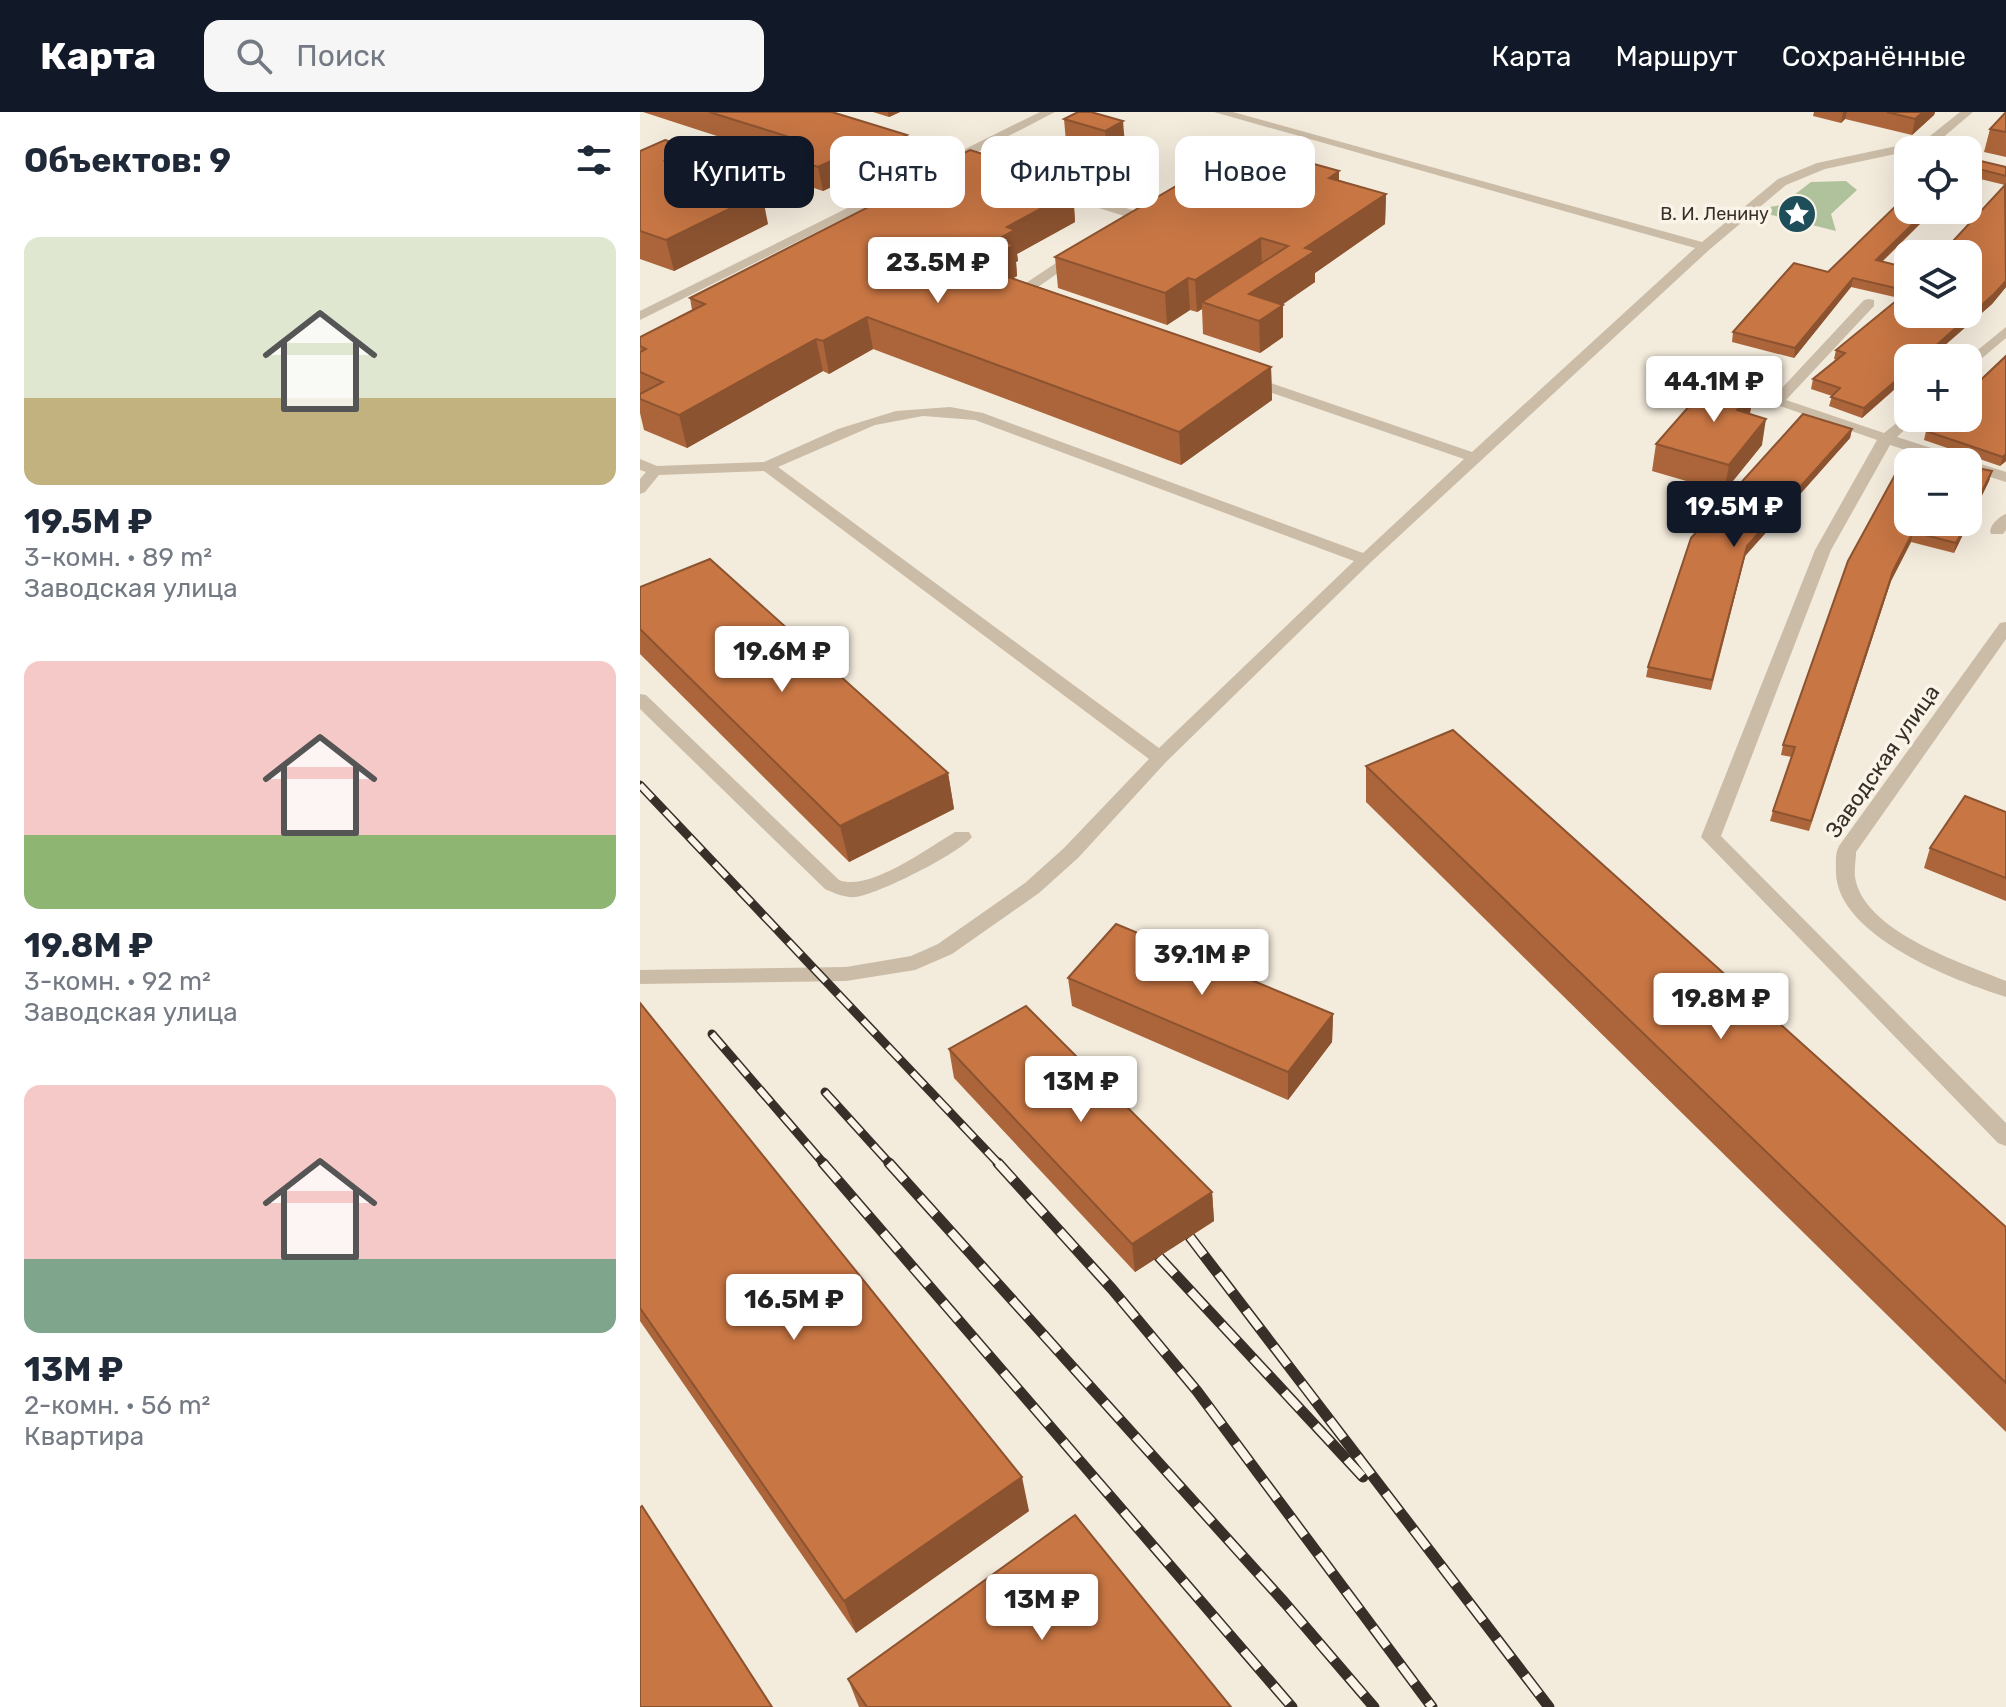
<!DOCTYPE html>
<html lang="ru">
<head>
<meta charset="utf-8">
<style>
  :root { --surface:#fff; --page:#f6f6f7; --text:#1f2937; --muted:#747a83; --accent:#111827 }
  body { margin:0; font-family:Rubik,sans-serif; background:var(--page); color:var(--text); height:100vh; display:flex; flex-direction:column; font-size:30px; white-space:nowrap }
  * { box-sizing:border-box; margin:0 }
  p { font-size:26px; color:var(--muted) }
  .icon { flex:none; width:44px; height:44px; fill:none; stroke:currentColor; stroke-width:2; stroke-linecap:round; stroke-linejoin:round }
  .map { position:relative; flex:1; overflow:hidden }
  .drawer { display:flex; flex-direction:column; background:var(--surface); width:640px }
  .drawer>* { flex:none }
  .top-card { position:absolute; left:24px; top:24px; width:760px; height:72px; display:flex; gap:16px }
  .buttons { position:absolute; left:1254px; top:24px; display:grid; gap:16px }
  .buttons a { display:grid; place-items:center; width:88px; height:88px; border-radius:16px; background:var(--surface); box-shadow:0 8px 32px #0002; font-size:40px }
  .price { position:absolute; translate:-50% -68px; padding:0 18px; border-radius:8px; background:#fff; color:#222; font-size:26px; line-height:52px; filter:drop-shadow(0 2px 4px #0008) }
  .price::after { content:''; position:absolute; left:50%; top:48px; width:24px; height:18px; margin-left:-12px; background:inherit; clip-path:polygon(0 0,100% 0,50% 100%) }
  .price.on { background:var(--accent); color:#fff }
  ul { padding:0; list-style:none }
  li { display:grid; align-content:center; gap:16px; height:424px; padding:0 24px }
  li span { display:grid; place-items:center; height:248px; border-radius:16px; color:#555 }
  li>.icon { margin-inline-start:auto }
  span .icon { width:144px; height:144px; fill:#fffc; stroke-width:1 }
  li b { font-size:34px }
  h2 { display:flex; justify-content:space-between; align-items:center; height:96px; padding:0 24px; font-size:34px }
  .pill { padding:0 28px; border-radius:16px; background:var(--surface); box-shadow:0 8px 32px #0002; font-size:28px; line-height:72px }
  .pill.on { background:var(--accent); color:#fff }
  header { display:flex; align-items:center; gap:48px; box-sizing:border-box; height:112px; padding:0 40px; background:var(--accent); color:#fff }
  header strong { font-size:38px }
  nav { display:flex; gap:44px; margin-inline-start:auto; font-size:28px }
  .search { width:560px; height:72px; background:var(--page); display:flex; align-items:center; gap:20px; box-sizing:border-box; padding:0 28px; border-radius:16px; color:var(--muted); font-size:30px }
  main { display:flex; flex:1; min-height:0 }
  .map>svg:first-child { display:block }
</style>
</head>
<body>
<header>
<strong>Карта</strong>
<div class="search"><svg class="icon" aria-label="search" viewBox="0 0 24 24"><circle cx="10" cy="10" r="6"/><path d="M15 15l6 6"/></svg>Поиск</div>
<nav><a>Карта</a><a>Маршрут</a><a>Сохранённые</a></nav>
</header>
<main>
<section class="drawer">
<h2>Объектов: 9<svg class="icon" aria-label="filters" viewBox="0 0 24 24"><path d="M4 7h16M4 17h16"/><circle cx="9" cy="7" r="2"/><circle cx="15" cy="17" r="2"/></svg></h2>
<ul>
<li><span style="background:linear-gradient(#dfe7d0 65%,#c2b280 0)"><svg class="icon" aria-label="home" viewBox="0 0 24 24"><path d="M3 11l9-7 9 7M6 9v11h12V9"/></svg></span><div><b>19.5M ₽</b><p>3-комн. · 89 m²</p><p>Заводская улица</p></div></li>
<li><span style="background:linear-gradient(#f6c9c9 70%,#8fb573 0)"><svg class="icon" aria-label="home" viewBox="0 0 24 24"><path d="M3 11l9-7 9 7M6 9v11h12V9"/></svg></span><div><b>19.8M ₽</b><p>3-комн. · 92 m²</p><p>Заводская улица</p></div></li>
<li><span style="background:linear-gradient(#f6c9c9 70%,#7fa58c 0)"><svg class="icon" aria-label="home" viewBox="0 0 24 24"><path d="M3 11l9-7 9 7M6 9v11h12V9"/></svg></span><div><b>13M ₽</b><p>2-комн. · 56 m²</p><p>Квартира</p></div></li>
</ul>
</section>
<div class="map">
<svg width="1366" height="1595" viewBox="0 0 1366 1595">
  <rect width="100%" height="100%" fill="#f3ebdc"/>
  <!-- green -->
  <path fill="#b0c29b" d="M1206 69 1217 78 1191 102 1196 119 1112 98 1141 93 1171 70Z"/>
  <g fill="none" stroke-linecap="round" stroke-linejoin="round">
    <!-- minor -->
    <g fill="#cbbca7" fill-rule="evenodd">
      <path d="M400 0H415L324 47V52L315 51 0 208V199L304 48 240 27V23L313 43Z"/>
      <path d="M574 0H593L1062 130 1138 67 1177 51 1285 28 1320 0H1333L1293 34 1185 57 1146 73 1069 138 731 450 526 650 438 746 399 781 312 842 275 858 206 869 0 872V858L206 855 271 844 298 832 385 771 424 736 509 647 124 359 19 363 5 380 0 382V367L6 360 0 358V347L17 354 124 350 198 317 256 299 310 295 343 301 723 441 824 347 603 271V265H613L832 340 1055 136ZM283 304 335 308 714 449 519 636 138 355 235 313Z"/>
      <path d="M408 72 502 101 504 104 494 107 404 79V73Z"/>
      <path d="M434 139 445 142 388 182 396 192 394 195H384L376 189 377 177Z"/>
      <path d="M1229 187 1234 188V194L1146 288 1244 321 1268 302V306H1277L1257 325 1366 360V370L1328 358V350H1303L1250 333 1191 438 1081 724 1366 1011V1034L1358 1031 1061 725 1175 438 1237 328 1129 290 1224 188Z"/>
      <path d="M1366 215V226L1328 258V246Z"/>
      <path d="M1366 402V418L1363 422H1351C1347 416 1359 404 1366 402Z"/>
      <path d="M1366 510V527L1216 740C1216 748 1214 757 1215 765 1223 819 1322 851 1366 869V885C1315 869 1194 823 1196 758 1196 750 1195 742 1199 734L1360 511Z"/>
      <path d="M0 582 6 583 199 768C229 780 288 736 315 720H329L332 725C320 741 237 783 215 785 205 786 194 781 185 777L0 597Z"/>
    </g>
    <!-- rail-far1 casing -->
    <g stroke="#372f28" stroke-width="9">
      <g id="rail-far1">
        <path d="M0 673 360 1053"/>
        <path d="M72 922 185 1053"/>
        <path d="M185 980 251 1053"/>
      </g>
    </g>
    <!-- rail casing -->
    <g stroke="#372f28" stroke-width="11">
      <g id="rail">
        <path d="M183 1051 652 1595"/>
        <path d="M249 1051 645 1491 734 1595"/>
        <path d="M358 1051 472 1177 557 1279 792 1595"/>
        <path d="M550 1125 909 1595"/>
        <path d="M519 1145 723 1365"/>
      </g>
    </g>
    <!-- rail-far1 -->
    <use href="#rail-far1" stroke="#faf4e8" stroke-width="6" stroke-dasharray="18" stroke-linecap="butt"/>
    <!-- rail -->
    <use href="#rail" stroke="#faf4e8" stroke-width="8" stroke-dasharray="23" stroke-linecap="butt"/>
  </g>
  <!-- wall -->
  <g fill="#ac653a">
    <path d="M3 0H192L267 23 270 46 222 71 208 67 183 79 125 60 120 38Z"/>
    <path d="M233 0H260L249 5Z"/>
    <path d="M438 0 485 33 467 42 426 30 424 7Z"/>
    <path d="M1174 0H1295L1294 3 1272 23 1205 7 1201 11 1173 4Z"/>
    <path d="M1366 0V45L1344 40 1350 17Z"/>
    <path d="M53 37 58 60 128 112 34 159 0 147V39Z"/>
    <path d="M1328 46 1366 55V175L1352 192 1222 306 1189 294 1192 284 1171 277 1173 267 1197 248 1194 247 1196 238 1259 186 1211 175 1154 246 1092 230 1093 220 1188 160 1268 98H1294L1242 150 1268 156V202L1365 73 1328 64Z"/>
    <path d="M293 56 425 68 426 77 433 79 435 110 377 142 378 149 376 150 377 164 373 166 631 255 632 288 541 353 233 237 189 262 183 259 47 336 4 318 0 301V225L52 198 50 186 294 62Z"/>
    <path d="M699 68 746 82 745 112 675 161V170L642 193H643V225L620 241 563 222 562 197 557 200 550 198 527 213 418 176 415 145Z"/>
    <path d="M1366 244V349L1360 354 1284 328 1286 319Z"/>
    <path d="M1114 278 1110 302 1122 333 1084 380 1012 359 1016 332Z"/>
    <path d="M1212 317 1210 326 1105 444 1071 578 1006 565 1008 555Z"/>
    <path d="M1352 359 1349 369 1314 441 1271 430 1251 469 1169 719 1130 709 1133 699 1152 645 1141 643 1143 633 1208 449Z"/>
    <path d="M0 475 308 661 314 697 209 750 0 542Z"/>
    <path d="M726 654 1366 1115V1320L726 690Z"/>
    <path d="M1366 700V789L1284 756 1290 736Z"/>
    <path d="M428 866 693 902 692 930 648 988 432 894Z"/>
    <path d="M0 891 389 1399 216 1521 0 1209Z"/>
    <path d="M309 937 572 1080 574 1109 495 1160 314 966Z"/>
    <path d="M208 1567 591 1595H219Z"/>
  </g>
  <!-- shaded-wall -->
  <g fill="#8c5330">
    <path d="M248 0H260L249 5Z"/>
    <path d="M1203 0H1207L1205 7 1201 11Z"/>
    <path d="M1283 0H1295L1294 3 1272 23 1275 7Z"/>
    <path d="M483 9 485 33 467 42 465 19Z"/>
    <path d="M267 23 270 46 222 71 218 47Z"/>
    <path d="M53 37 60 67 25 49Z"/>
    <path d="M204 43 208 67 183 79 178 55Z"/>
    <path d="M699 59V89L689 66Z"/>
    <path d="M425 68 427 83 433 79 435 110 377 142 378 149 376 150 377 164 340 185 336 154 367 115 415 74Z"/>
    <path d="M122 81 128 112 34 159 26 128Z"/>
    <path d="M746 82 745 112 675 161V170L618 209 609 182 665 136Z"/>
    <path d="M1287 98H1294L1234 157 1236 148Z"/>
    <path d="M621 126 622 157 562 190V197L557 200 555 168Z"/>
    <path d="M548 166 550 198 527 213 525 181Z"/>
    <path d="M1213 166 1211 175 1154 246 1155 236Z"/>
    <path d="M1366 169V175L1352 192 1290 246H1282Z"/>
    <path d="M643 193V225L620 241 619 209Z"/>
    <path d="M227 205 233 237 189 262 183 229Z"/>
    <path d="M176 227 183 259 47 336 39 303Z"/>
    <path d="M631 255 632 288 541 353 539 320Z"/>
    <path d="M1268 258V265L1222 306 1224 296Z"/>
    <path d="M1114 278 1109 305 1097 298Z"/>
    <path d="M1126 307 1122 333 1084 380 1089 353Z"/>
    <path d="M1212 317 1210 326 1105 444 1071 578 1107 434Z"/>
    <path d="M1366 342V349L1360 354 1363 345Z"/>
    <path d="M1352 359 1349 369 1314 441 1316 431 1327 410H1328V408Z"/>
    <path d="M1273 420 1271 430 1251 469 1169 719 1253 459Z"/>
    <path d="M308 661 314 697 209 750 200 714Z"/>
    <path d="M693 902 692 930 648 988V960Z"/>
    <path d="M572 1080 574 1109 495 1160 492 1132Z"/>
    <path d="M382 1365 389 1399 216 1521 204 1489Z"/>
  </g>
  <!-- building -->
  <g fill="#c87644" stroke="#8c5330" stroke-width="2">
    <path d="M69 0H192L267 23 218 47 204 43 178 55 120 36 146 24Z"/>
    <path d="M438 0H451L483 9 465 19 424 7Z"/>
    <path d="M1247 0H1283L1275 7Z"/>
    <path d="M1366 0V20L1350 17Z"/>
    <path d="M25 28 53 37 25 49 122 81 26 128 0 119V39Z"/>
    <path d="M606 33 699 59 689 66 746 82 665 136 675 139 609 182 643 193 619 209 562 190 648 134 621 126 555 168 548 166 525 181 415 145Z"/>
    <path d="M330 38 425 68 415 74 433 79 367 115 375 118 358 127 374 133 336 154 631 255 539 320 227 205 183 229 176 227 39 303 0 287V282L23 270 0 260V240L6 237 0 234V225L65 192 50 186 301 58 293 56Z"/>
    <path d="M1328 46 1366 55V64L1331 55 1328 58Z"/>
    <path d="M1365 73 1366 169 1354 182 1282 246H1268V258L1224 296 1191 285 1200 276 1173 267 1205 241 1196 238 1268 179V202H1328V142H1301Z"/>
    <path d="M1268 82V98H1287L1236 148 1268 156V179L1213 166 1155 236 1093 220 1154 151 1188 160Z"/>
    <path d="M1366 244V342L1363 345 1286 319 1300 306H1328V280Z"/>
    <path d="M1073 267 1114 278 1097 298 1126 307 1089 353 1016 332Z"/>
    <path d="M1163 302 1212 317 1107 434 1072 568 1008 555 1051 426Z"/>
    <path d="M1268 339 1313 350H1268V410H1327L1316 431 1273 420 1253 459 1171 709 1133 699 1155 635 1143 633 1208 449Z"/>
    <path d="M1328 354 1352 359 1328 408Z"/>
    <path d="M70 447 308 661 200 714 0 517V475Z"/>
    <path d="M813 618 1366 1115V1271L726 654Z"/>
    <path d="M1325 684 1366 700V766L1290 736Z"/>
    <path d="M476 812 693 902 648 960 428 866Z"/>
    <path d="M0 891 382 1365 204 1489 0 1196Z"/>
    <path d="M386 894 572 1080 492 1132 309 937Z"/>
    <path d="M2 1394 132 1595H0V1396Z"/>
    <path d="M435 1403 591 1595H227L208 1567Z"/>
  </g>
  <!-- icons -->
  <defs>
    <g id="sight-disc" transform="scale(2)"><circle r="9.5" fill="#1d4e5a" stroke="#faf4e8"/><path d="M0-6L1.8-2.2L6-1.7L2.9 1.2L3.7 5.4L0 3.3L-3.7 5.4L-2.9 1.2L-6-1.7L-1.8-2.2Z" fill="#fff"/></g>
  </defs>
  <g fill-rule="evenodd">
    <use href="#sight-disc" x="1157" y="102"/>
  </g>
  <g text-anchor="middle" stroke-width="7" stroke-linejoin="round" paint-order="stroke">
    <!-- far-poi labels -->
    <g font-size="18" fill="#372f28" stroke="#faf4e8" text-anchor="end">
      <text x="1129" y="108">В. И. Ленину</text>
    </g>
    <!-- street labels -->
    <g font-size="22" fill="#372f28" stroke="#faf4e8">
      <text transform="translate(1242 649) rotate(-55)" y="8">Заводская улица</text>
    </g>
  </g>
</svg>
<div class="buttons">
<a><svg class="icon" aria-label="locate" viewBox="0 0 24 24"><circle cx="12" cy="12" r="6"/><path d="M12 2v4M12 18v4M2 12h4M18 12h4"/></svg></a>
<a><svg class="icon" aria-label="layers" viewBox="0 0 24 24"><path d="M12 4l9 5-9 5-9-5zM3 14l9 5 9-5"/></svg></a>
<a>+</a>
<a>−</a>
</div>
<b class="price" style="left:298px;top:193px">23.5M ₽</b>
<b class="price" style="left:1074px;top:312px">44.1M ₽</b>
<b class="price on" style="left:1094px;top:437px">19.5M ₽</b>
<b class="price" style="left:142px;top:582px">19.6M ₽</b>
<b class="price" style="left:562px;top:885px">39.1M ₽</b>
<b class="price" style="left:1081px;top:929px">19.8M ₽</b>
<b class="price" style="left:441px;top:1012px">13M ₽</b>
<b class="price" style="left:154px;top:1230px">16.5M ₽</b>
<b class="price" style="left:402px;top:1530px">13M ₽</b>
<div class="top-card">
<a class="pill on">Купить</a>
<a class="pill">Снять</a>
<a class="pill">Фильтры</a>
<a class="pill">Новое</a>
</div>
</div>
</main>
</body>
</html>
